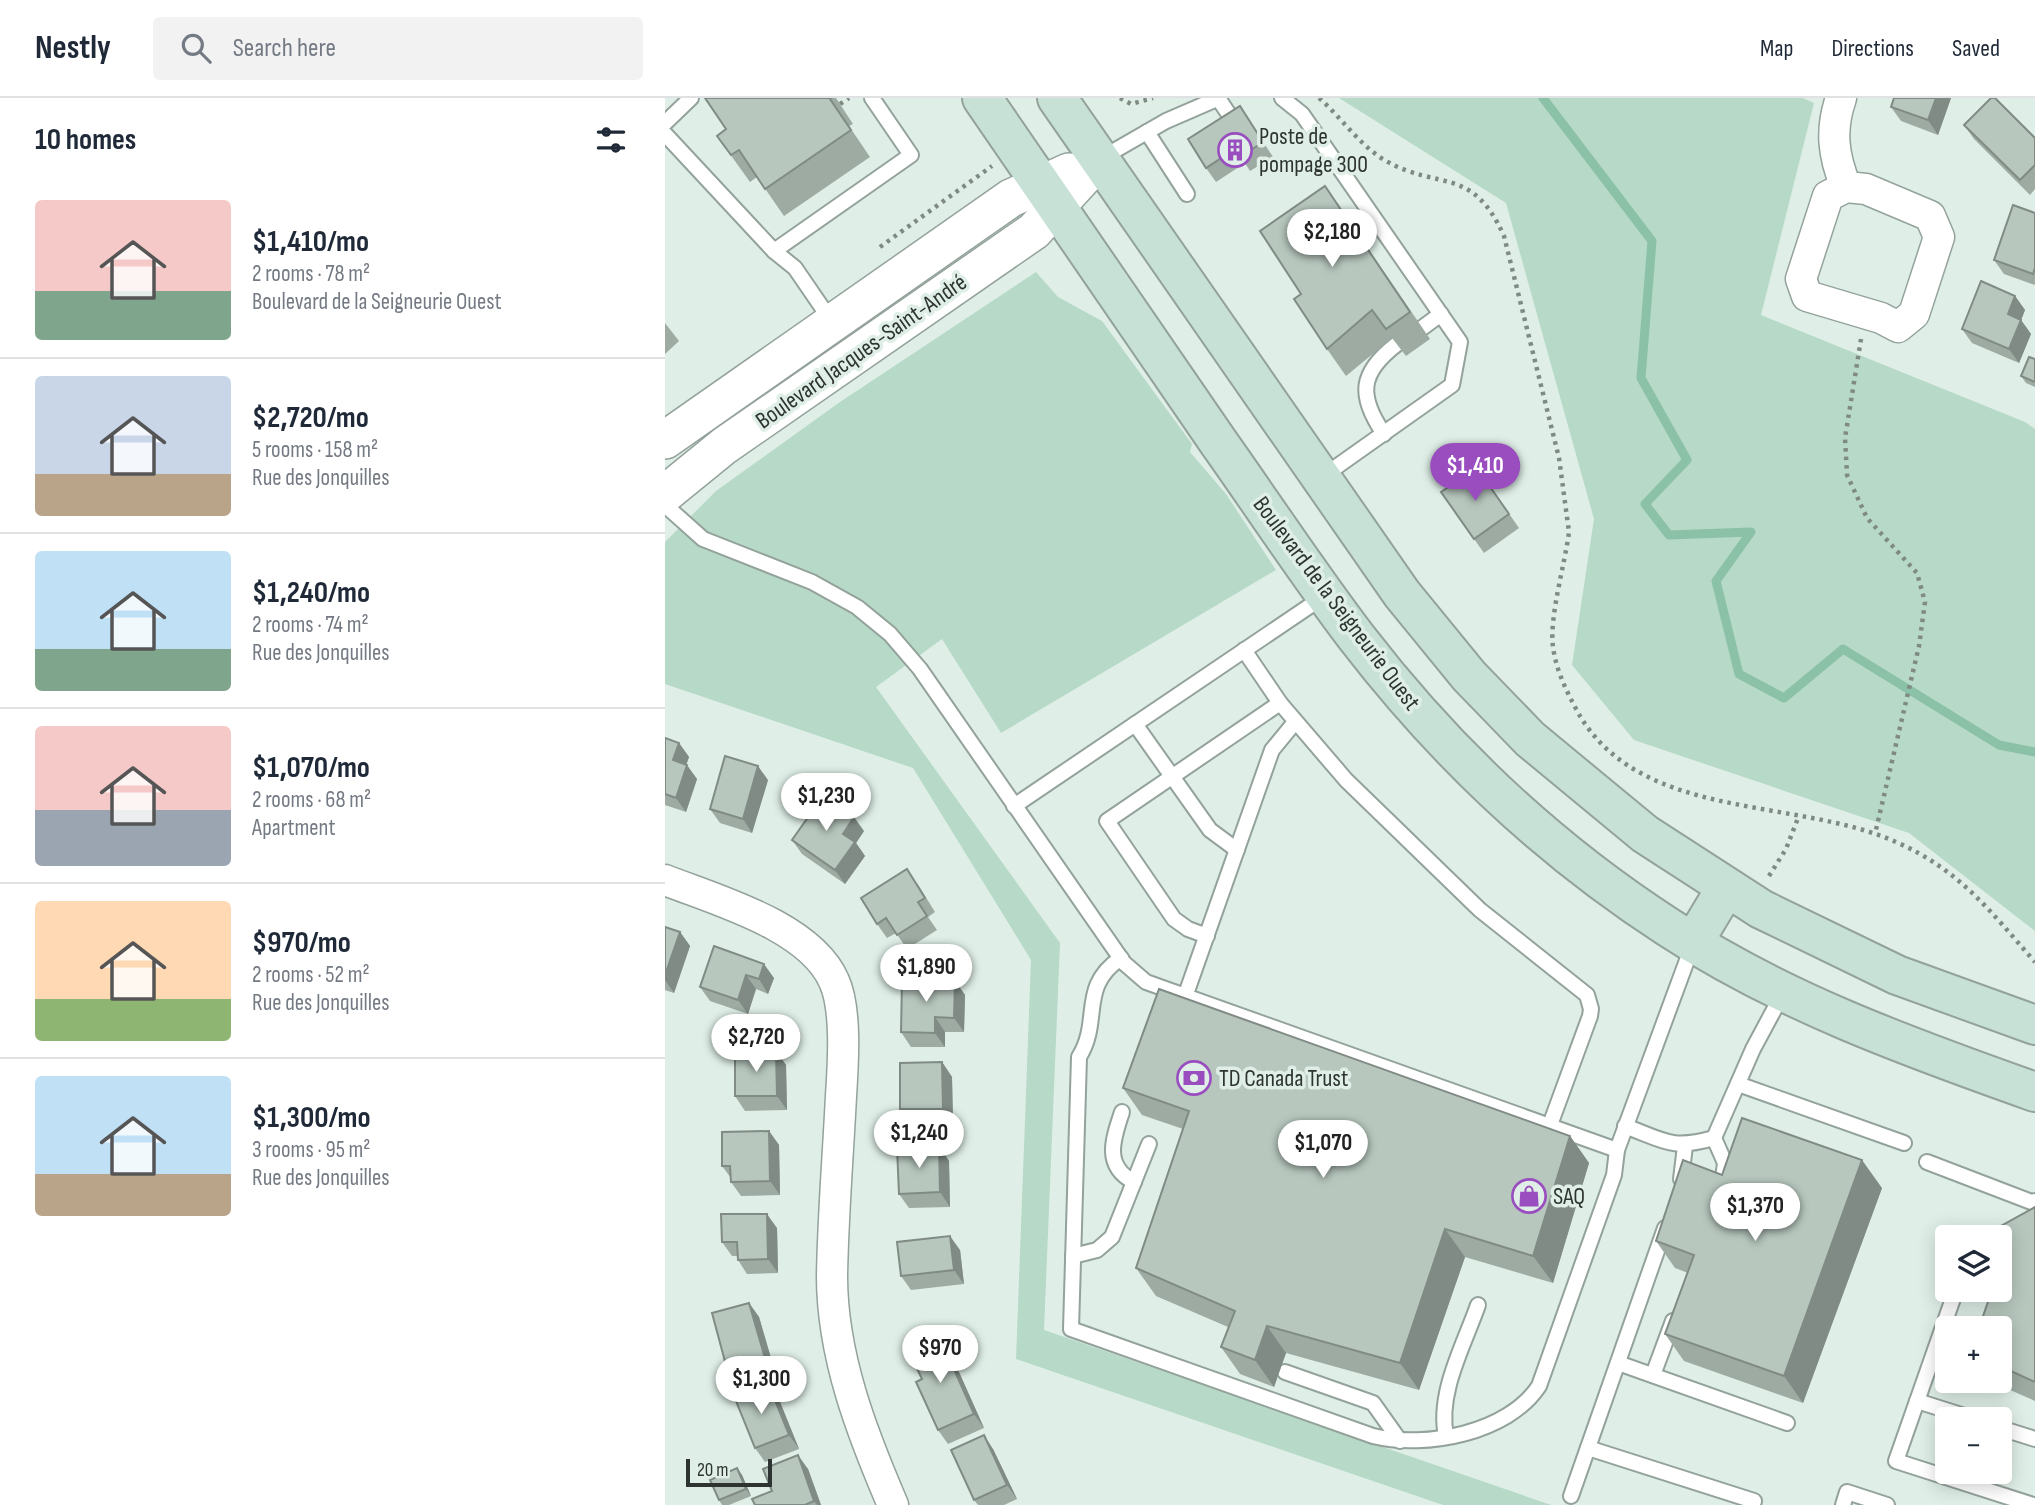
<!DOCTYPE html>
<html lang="en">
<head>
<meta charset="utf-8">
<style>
  :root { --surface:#fff; --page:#f2f2f3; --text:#1f2937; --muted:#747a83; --line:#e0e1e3; --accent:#994dbf }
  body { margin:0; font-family:"Sofia Sans Condensed",sans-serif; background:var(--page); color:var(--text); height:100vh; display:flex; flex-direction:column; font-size:26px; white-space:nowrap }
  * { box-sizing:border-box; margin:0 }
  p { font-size:23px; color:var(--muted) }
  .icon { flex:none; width:38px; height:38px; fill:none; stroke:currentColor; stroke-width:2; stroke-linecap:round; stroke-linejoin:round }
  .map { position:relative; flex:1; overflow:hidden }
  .details { display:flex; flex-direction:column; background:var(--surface); width:665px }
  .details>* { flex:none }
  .buttons { position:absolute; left:1270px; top:1127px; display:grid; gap:14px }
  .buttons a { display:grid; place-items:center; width:77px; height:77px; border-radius:7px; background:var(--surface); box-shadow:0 4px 18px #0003; font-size:35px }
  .scale { position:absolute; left:21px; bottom:18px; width:86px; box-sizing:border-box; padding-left:7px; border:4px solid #2e3431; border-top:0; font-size:19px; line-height:24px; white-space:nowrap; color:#2e3431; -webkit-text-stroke:5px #dfefe7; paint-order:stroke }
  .price { position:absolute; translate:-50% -60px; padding:0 16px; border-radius:24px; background:#fff; color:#222; font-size:23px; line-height:46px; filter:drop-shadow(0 2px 4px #0008) }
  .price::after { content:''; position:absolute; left:50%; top:42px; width:21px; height:16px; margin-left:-10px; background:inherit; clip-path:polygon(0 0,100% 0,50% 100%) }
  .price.current { background:var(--accent); color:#fff }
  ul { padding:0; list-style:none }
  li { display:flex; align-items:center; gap:21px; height:175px; padding:0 35px }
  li+li { border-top:2px solid var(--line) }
  li span { display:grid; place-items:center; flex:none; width:196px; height:140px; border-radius:7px; color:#555 }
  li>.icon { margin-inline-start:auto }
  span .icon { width:84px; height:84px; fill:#fffc; stroke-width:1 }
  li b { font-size:30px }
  h2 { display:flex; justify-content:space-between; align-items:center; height:84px; padding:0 35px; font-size:30px }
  header { display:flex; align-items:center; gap:42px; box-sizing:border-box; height:98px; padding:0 35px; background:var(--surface); border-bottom:2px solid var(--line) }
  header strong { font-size:33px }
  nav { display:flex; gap:38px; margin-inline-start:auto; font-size:24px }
  .search { width:490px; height:63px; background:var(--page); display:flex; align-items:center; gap:18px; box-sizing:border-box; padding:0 24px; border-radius:7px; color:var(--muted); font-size:26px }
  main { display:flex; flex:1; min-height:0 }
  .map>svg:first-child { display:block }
</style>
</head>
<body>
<header>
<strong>Nestly</strong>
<div class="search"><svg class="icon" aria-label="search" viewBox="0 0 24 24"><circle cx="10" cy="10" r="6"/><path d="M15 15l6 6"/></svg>Search here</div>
<nav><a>Map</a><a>Directions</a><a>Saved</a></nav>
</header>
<main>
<section class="details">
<h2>10 homes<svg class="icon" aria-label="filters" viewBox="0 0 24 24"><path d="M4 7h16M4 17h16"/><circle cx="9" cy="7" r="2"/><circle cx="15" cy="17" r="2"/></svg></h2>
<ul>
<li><span style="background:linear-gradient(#f6c9c9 65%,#7fa58c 0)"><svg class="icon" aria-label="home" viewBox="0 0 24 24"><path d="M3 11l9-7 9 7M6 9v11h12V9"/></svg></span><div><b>$1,410/mo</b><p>2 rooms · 78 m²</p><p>Boulevard de la Seigneurie Ouest</p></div></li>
<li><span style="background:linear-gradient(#c9d6e8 70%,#b9a48a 0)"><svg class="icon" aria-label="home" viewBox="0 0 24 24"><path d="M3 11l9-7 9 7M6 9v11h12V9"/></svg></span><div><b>$2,720/mo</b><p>5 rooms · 158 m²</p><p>Rue des Jonquilles</p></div></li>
<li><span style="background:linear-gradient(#bfe0f5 70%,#7fa58c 0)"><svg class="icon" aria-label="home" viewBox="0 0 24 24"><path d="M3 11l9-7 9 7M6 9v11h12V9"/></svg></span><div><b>$1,240/mo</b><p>2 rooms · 74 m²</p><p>Rue des Jonquilles</p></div></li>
<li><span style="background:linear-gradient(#f6c9c9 60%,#9aa5b1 0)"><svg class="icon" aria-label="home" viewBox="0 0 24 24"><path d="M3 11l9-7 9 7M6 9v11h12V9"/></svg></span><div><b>$1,070/mo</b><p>2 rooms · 68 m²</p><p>Apartment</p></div></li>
<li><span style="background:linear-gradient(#ffd9b3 70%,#8fb573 0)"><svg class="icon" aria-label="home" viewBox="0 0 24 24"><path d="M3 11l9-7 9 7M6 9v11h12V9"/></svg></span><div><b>$970/mo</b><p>2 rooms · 52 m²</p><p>Rue des Jonquilles</p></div></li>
<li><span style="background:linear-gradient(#bfe0f5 70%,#b9a48a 0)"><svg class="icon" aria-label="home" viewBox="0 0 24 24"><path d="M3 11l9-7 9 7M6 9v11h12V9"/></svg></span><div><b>$1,300/mo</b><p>3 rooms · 95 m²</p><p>Rue des Jonquilles</p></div></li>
</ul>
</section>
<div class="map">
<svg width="1370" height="1407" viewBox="0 0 1370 1407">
  <rect width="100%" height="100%" fill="#dfefe7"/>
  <!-- green -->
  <g fill="#b7d9c7">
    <path d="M674 0H1138L1149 5 1096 217 1360 324 1370 331V833L1244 735 969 642 907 567 929 421 841 105Z"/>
    <path d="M371 174 393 199 437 223 527 346 525 354 561 396 611 472 336 635 277 541 211 589 395 845 379 1232 886 1407H778L351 1261 366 862 248 670 0 586V444L51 393 175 304Z"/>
  </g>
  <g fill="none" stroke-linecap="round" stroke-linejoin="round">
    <!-- stream -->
    <path stroke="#8bc1a6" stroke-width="9" d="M878 0 987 143 976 280 1022 362 980 406 1004 437 1086 434 1051 483 1074 576 1119 600 1178 551 1334 647 1370 654"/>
    <!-- service casing -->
    <g stroke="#93a29a" stroke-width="18">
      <g id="service">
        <path d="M553 0 573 30"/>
        <path d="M617 0 637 16 795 244 787 287 657 379"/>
        <path d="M0 25 26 0"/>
        <path d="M482 34 522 96"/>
        <path d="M0 36 109 153 246 57 207 0"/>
        <path d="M435 61 501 23 554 0"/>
        <path d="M109 153 130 170 167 224"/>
        <path d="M757 230 776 216"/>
        <path d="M719 336C693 298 694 275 732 246"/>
        <path d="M0 407 38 441 147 484 192 509 225 536 255 571 459 865 481 884 952 1052 1028 846"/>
        <path d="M579 552 615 605 681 682 815 812 922 897 926 911 925 918 885 1027"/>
        <path d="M470 626 545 732 572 752"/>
        <path d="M349 708 658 499"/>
        <path d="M542 838 523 831 509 821 442 723 615 605"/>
        <path d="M456 860C413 889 437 922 414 959L406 1231 708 1338C761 1351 843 1335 874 1288L949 1077 952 1052"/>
        <path d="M521 896 607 652 630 624"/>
        <path d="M1073 986 1239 1045"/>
        <path d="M457 1014C448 1041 438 1068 469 1084"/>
        <path d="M960 1028C1000 1043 1006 1052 1049 1040L1088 951 1118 895"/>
        <path d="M1049 1040 1060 1065 1057 1088"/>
        <path d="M1262 1064 1369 1105 1370 1103"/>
        <path d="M1016 1081 1020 1048"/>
        <path d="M408 1158 432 1152 447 1139 484 1046"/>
        <path d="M1291 1192 1231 1363 1368 1407"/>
        <path d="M953 1265 1122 1325"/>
        <path d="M620 1274 708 1305 735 1343"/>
        <path d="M988 1277 1008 1223"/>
        <path d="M1252 1303 1309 1321"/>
        <path d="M1335 1330 1370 1341"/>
        <path d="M781 1338C772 1295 799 1247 813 1207"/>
        <path d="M923 1350 1089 1403"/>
        <path d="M906 1398 1000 1130"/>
        <path d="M1178 1407 1182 1394 1222 1407"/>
      </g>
    </g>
    <!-- minor casing -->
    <g stroke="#93a29a" stroke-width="33">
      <g id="minor">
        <path d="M1176 0C1165 32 1168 57 1181 89"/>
        <path d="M1181 89 1201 91 1265 118 1274 139 1249 216 1233 229 1216 220 1142 198 1136 181 1163 98Z"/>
        <path d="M0 782C51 802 145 828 169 883 182 911 178 967 176 998 173 1058 168 1118 167 1178 167 1258 197 1335 228 1407"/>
      </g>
    </g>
    <!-- tertiary casing -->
    <g stroke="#93a29a" stroke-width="40">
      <g id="tertiary">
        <path d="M0 342 346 100 404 74"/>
        <path d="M0 396 59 348 369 133 434 62"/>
      </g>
    </g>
    <!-- secondary casing -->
    <g stroke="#93a29a" stroke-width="42">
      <g id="secondary">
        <path d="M317 0C396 115 475 230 554 345 600 410 644 477 692 540 779 653 884 752 1003 829 1116 903 1243 949 1370 994"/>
        <path d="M392 0 737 496 804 578 865 641 980 736 1096 811 1232 877 1370 927"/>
        <path d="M1028 845 1061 790"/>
      </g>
    </g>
    <!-- path -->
    <g stroke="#808a85" stroke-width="4.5" stroke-dasharray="3.5 5" stroke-linecap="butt">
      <path d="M455 0 466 6 488 0"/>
      <path d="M654 0C677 20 695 48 721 63 774 93 807 67 839 138L894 360 904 434C900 466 884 519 888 549 891 571 900 590 910 609 970 725 1129 698 1231 744 1295 772 1325 813 1370 864"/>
      <path d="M175 6 184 0"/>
      <path d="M215 149 327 68"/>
      <path d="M1196 241 1180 340 1182 377 1202 420 1252 475 1260 504 1254 548 1210 736"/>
      <path d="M1104 778 1121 751 1133 720"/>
    </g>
    <!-- service -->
    <use href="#service" stroke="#fff" stroke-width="14"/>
    <!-- minor -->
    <use href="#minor" stroke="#fff" stroke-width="30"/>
    <!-- tertiary -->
    <use href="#tertiary" stroke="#fff" stroke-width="37"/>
    <!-- secondary -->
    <use href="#secondary" stroke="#c7e1d6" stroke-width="38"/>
  </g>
  <!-- wall -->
  <g fill="#9daba3">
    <path d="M40 0H171L188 26 184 28 205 59 119 118 92 79 85 84 52 38 61 31Z"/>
    <path d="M1286 0 1273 37 1236 23 1226 9Z"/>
    <path d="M575 8 608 59 585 73 580 65 551 84 541 70Z"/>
    <path d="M1299 27 1370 40V91L1365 97 1309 41Z"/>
    <path d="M679 115 765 241 741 258 727 240 681 278 662 251 636 196Z"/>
    <path d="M1370 115V187L1339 176 1329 162Z"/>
    <path d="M1350 198 1360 212 1356 222 1366 236 1354 265 1307 245 1297 231Z"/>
    <path d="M0 225 14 243 0 256Z"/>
    <path d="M1370 261V289L1361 285 1356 278Z"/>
    <path d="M812 370 854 430 819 455 776 394Z"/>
    <path d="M0 640 14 645 24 659 21 667 32 681 21 714 0 707Z"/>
    <path d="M103 682 87 735 55 725 45 711Z"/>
    <path d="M199 733 191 745 200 758 180 786 137 756 127 742Z"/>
    <path d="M252 785 270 814 263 819 272 832 242 851 231 835 222 840 212 826Z"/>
    <path d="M0 829 15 834 25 848 9 895 0 892Z"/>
    <path d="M49 848 109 880 103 896 91 891 83 916 45 903 35 889Z"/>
    <path d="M290 883 300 897 299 934H280V949H246L236 934Z"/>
    <path d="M111 953 121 967 122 1012 80 1013 70 998Z"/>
    <path d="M277 964 287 979 288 1025 245 1026 235 1011Z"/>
    <path d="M458 990 905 1038 924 1065 888 1185 800 1159 754 1292 621 1255 609 1289 575 1276 556 1249 563 1229 491 1198 471 1170 518 1031 477 1017Z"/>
    <path d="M104 1033 114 1047 115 1097 76 1098 66 1084V1080L57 1068Z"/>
    <path d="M274 1048 284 1063 285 1109 244 1110 234 1096Z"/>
    <path d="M1217 1090 1138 1305 1019 1263 1000 1236 1023 1175 1010 1170 991 1143Z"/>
    <path d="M1370 1109V1303L1325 1283H1335V1230Z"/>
    <path d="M112 1130 113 1175 82 1176 73 1162V1158H67L57 1144Z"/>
    <path d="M295 1152 299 1186 246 1192 236 1178Z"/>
    <path d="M84 1205 94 1219 110 1274 72 1285 62 1271Z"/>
    <path d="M275 1240 285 1254 319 1330 283 1346 273 1332 257 1281Z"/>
    <path d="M103 1285 113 1299 134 1351 100 1364 90 1350Z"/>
    <path d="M328 1351 352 1401 339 1407H313L309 1402Z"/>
    <path d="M72 1370 77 1377 86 1398 64 1407H57L54 1402Z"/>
    <path d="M143 1371 156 1407H90L107 1393Z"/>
  </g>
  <!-- shaded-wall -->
  <g fill="#808b85">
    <path d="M1271 0H1286L1273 37 1263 22Z"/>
    <path d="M1350 198 1360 212 1353 230 1343 216Z"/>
    <path d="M1356 222 1366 236 1354 265 1344 251Z"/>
    <path d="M14 645 24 659 18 676 8 662Z"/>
    <path d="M22 667 32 681 21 714 11 700Z"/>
    <path d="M93 668 103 682 87 735 78 721Z"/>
    <path d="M189 719 199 733 191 745 200 758 180 786 170 772 178 736Z"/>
    <path d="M15 834 25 848 9 895 0 882V877Z"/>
    <path d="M99 866 109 880 103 896 94 881Z"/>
    <path d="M81 877 91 891 83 916 73 902Z"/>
    <path d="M290 883 300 897 299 934 289 920Z"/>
    <path d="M270 919 280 934V949L270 935Z"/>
    <path d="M111 953 121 967 122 1012 112 998Z"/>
    <path d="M277 964 287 979 288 1025 278 1011Z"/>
    <path d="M104 1033 114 1047 115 1097 105 1083Z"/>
    <path d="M905 1038 924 1065 888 1185 868 1158Z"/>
    <path d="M274 1048 284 1063 285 1109 275 1094Z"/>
    <path d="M1197 1062 1217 1090 1138 1305 1119 1278Z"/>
    <path d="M102 1116 112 1130 113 1175 103 1161Z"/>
    <path d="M780 1131 800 1159 754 1292 735 1265Z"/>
    <path d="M285 1138 295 1152 299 1186 289 1172Z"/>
    <path d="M84 1205 94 1219 110 1274 100 1260Z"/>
    <path d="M602 1228 621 1255 609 1289 590 1262Z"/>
    <path d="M275 1240 285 1254 319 1330 309 1316Z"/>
    <path d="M103 1285 113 1299 134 1351 124 1337Z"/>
    <path d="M319 1337 328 1351 352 1401 342 1387Z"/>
    <path d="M133 1357 143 1371 156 1407H152L149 1403Z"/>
    <path d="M72 1370 77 1377 86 1398 81 1391Z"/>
  </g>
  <!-- building -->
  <g fill="#b7c7be" stroke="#808b85" stroke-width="2">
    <path d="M40 0H166L165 1 186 32 100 91 74 52 66 57 52 38 61 31Z"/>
    <path d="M1229 0H1271L1263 22 1226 9Z"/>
    <path d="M1326 0H1330L1370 40V67L1355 82 1299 27Z"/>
    <path d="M575 8 598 44 575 59 570 51 541 70 523 41Z"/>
    <path d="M660 88 745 214 721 231 707 212 662 251 629 201 636 196 595 133Z"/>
    <path d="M1348 107 1370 115V170L1368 176 1329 162Z"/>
    <path d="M1316 183 1350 198 1343 216 1356 222 1344 251 1297 231Z"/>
    <path d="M1364 259 1370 261V284L1356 278Z"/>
    <path d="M812 370 844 416 809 441 776 394Z"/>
    <path d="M0 640 14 645 8 662 22 667 11 700 0 696Z"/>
    <path d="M60 658 93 668 78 721 45 711Z"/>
    <path d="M158 698 189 719 178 736 190 744 170 772 127 742Z"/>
    <path d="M242 771 260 800 253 804 262 818 232 837 221 820 212 826 196 800Z"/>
    <path d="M0 829 15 834 0 877Z"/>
    <path d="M49 848 99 866 94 881 81 877 73 902 35 889Z"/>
    <path d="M237 882 290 883 289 920 270 919V935L236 934Z"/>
    <path d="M494 891 905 1038 868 1158 780 1131 735 1265 602 1228 590 1262 556 1249 570 1213 471 1170 524 1013 458 990Z"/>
    <path d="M111 953 112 998H70V954Z"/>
    <path d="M277 964 278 1011H235V965Z"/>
    <path d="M1077 1020 1197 1062 1119 1278 1000 1236 1029 1157 991 1143 1018 1062 1057 1077Z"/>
    <path d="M104 1033 105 1083 66 1084 65 1068H57V1034Z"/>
    <path d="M274 1048 275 1094 234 1096 232 1050Z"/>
    <path d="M1370 1109V1284L1335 1268V1230H1314L1327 1192H1335L1336 1167 1335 1139H1316Z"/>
    <path d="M56 1116H102L103 1161 73 1162 72 1144H57Z"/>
    <path d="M285 1138 289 1172 236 1178 232 1144Z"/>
    <path d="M84 1205 100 1260 62 1271 47 1215Z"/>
    <path d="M275 1240 309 1316 273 1332 251 1284 257 1281 244 1254Z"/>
    <path d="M103 1285 124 1337 90 1350 69 1298Z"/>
    <path d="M319 1337 342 1387 309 1402 286 1352Z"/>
    <path d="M133 1357 149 1403 140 1407H90L87 1401 107 1393 98 1371Z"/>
    <path d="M72 1370 81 1391 54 1402 45 1382Z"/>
  </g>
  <!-- icons -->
  <defs>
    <g id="building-ring" transform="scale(1.75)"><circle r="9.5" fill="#dfefe7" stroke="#994dbf" stroke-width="1.5"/><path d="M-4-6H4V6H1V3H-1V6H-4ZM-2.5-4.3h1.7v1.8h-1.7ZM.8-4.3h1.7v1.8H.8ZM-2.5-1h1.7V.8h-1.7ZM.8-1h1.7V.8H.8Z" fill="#994dbf"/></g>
    <g id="bank-ring" transform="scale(1.75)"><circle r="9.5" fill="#dfefe7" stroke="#994dbf" stroke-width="1.5"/><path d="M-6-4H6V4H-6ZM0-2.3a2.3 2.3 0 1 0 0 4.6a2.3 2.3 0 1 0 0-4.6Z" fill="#994dbf"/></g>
    <g id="shop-ring" transform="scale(1.75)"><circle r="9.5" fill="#dfefe7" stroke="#994dbf" stroke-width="1.5"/><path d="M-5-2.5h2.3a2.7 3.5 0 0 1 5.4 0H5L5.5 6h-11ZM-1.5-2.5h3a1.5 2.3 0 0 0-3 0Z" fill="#994dbf"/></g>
  </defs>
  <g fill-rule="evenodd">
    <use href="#building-ring" x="570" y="52"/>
    <use href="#bank-ring" x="529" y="980"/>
    <use href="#shop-ring" x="864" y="1098"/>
  </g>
  <g text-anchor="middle" stroke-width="7" stroke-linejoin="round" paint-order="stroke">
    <!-- poi labels -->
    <g font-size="24" fill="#2e3431" stroke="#dfefe7" text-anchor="start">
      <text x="594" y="46">Poste de<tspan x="594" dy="28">pompage 300</tspan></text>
      <text x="554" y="988">TD Canada Trust</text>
      <text x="888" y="1106">SAQ</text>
    </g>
    <!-- street labels -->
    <g font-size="24" fill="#2e3431" stroke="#dfefe7">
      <text transform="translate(196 253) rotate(-35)" y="8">Boulevard Jacques-Saint-André</text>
      <text transform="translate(672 505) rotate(53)" y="8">Boulevard de la Seigneurie Ouest</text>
    </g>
  </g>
</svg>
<div class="buttons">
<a><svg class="icon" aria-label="layers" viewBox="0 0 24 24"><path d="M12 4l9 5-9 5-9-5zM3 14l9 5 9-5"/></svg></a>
<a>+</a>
<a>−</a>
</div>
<div class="scale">20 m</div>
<b class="price" style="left:667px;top:171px">$2,180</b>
<b class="price current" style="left:810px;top:405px">$1,410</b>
<b class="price" style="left:161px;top:735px">$1,230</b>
<b class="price" style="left:261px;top:906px">$1,890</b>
<b class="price" style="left:91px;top:976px">$2,720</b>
<b class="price" style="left:254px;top:1072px">$1,240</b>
<b class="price" style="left:658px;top:1082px">$1,070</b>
<b class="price" style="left:1090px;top:1145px">$1,370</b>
<b class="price" style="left:275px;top:1287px">$970</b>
<b class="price" style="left:96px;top:1318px">$1,300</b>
</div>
</main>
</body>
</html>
